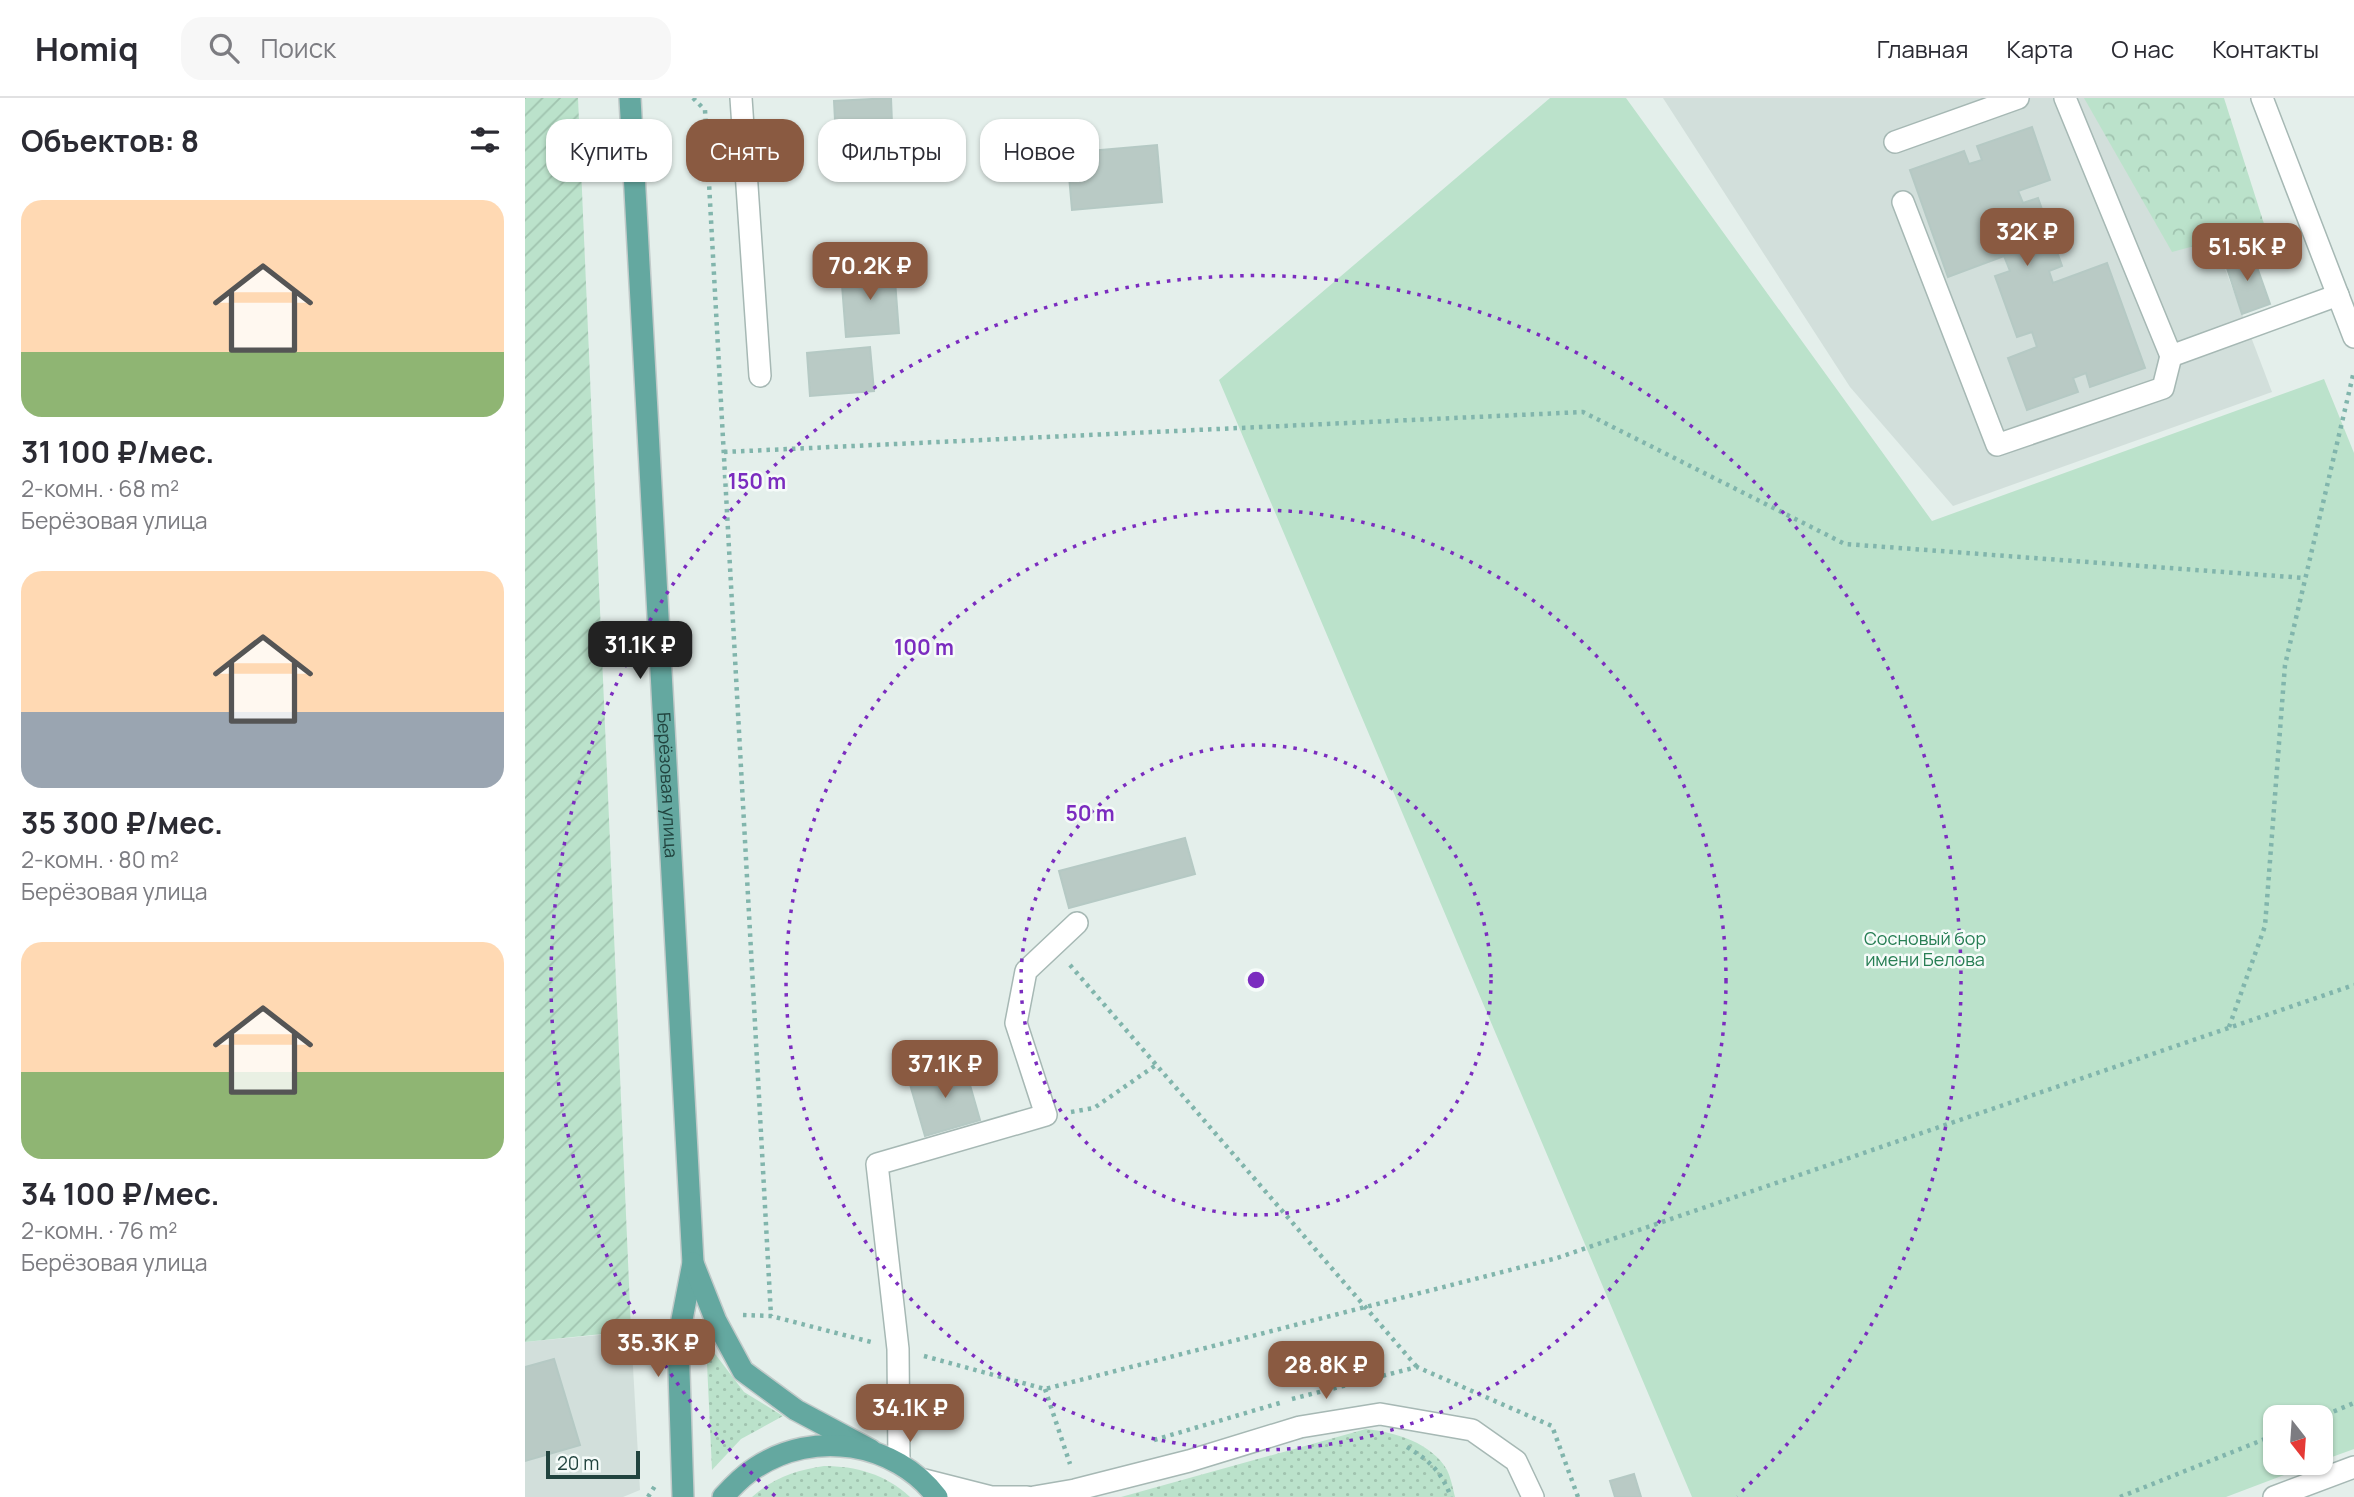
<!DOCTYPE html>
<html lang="ru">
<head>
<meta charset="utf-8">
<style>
  :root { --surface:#fff; --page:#f7f7f7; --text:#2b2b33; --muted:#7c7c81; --line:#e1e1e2; --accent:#8a5a41 }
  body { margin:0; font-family:Manrope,sans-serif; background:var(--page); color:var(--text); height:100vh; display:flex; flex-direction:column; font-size:26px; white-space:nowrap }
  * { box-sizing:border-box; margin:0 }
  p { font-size:23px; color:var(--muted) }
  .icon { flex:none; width:38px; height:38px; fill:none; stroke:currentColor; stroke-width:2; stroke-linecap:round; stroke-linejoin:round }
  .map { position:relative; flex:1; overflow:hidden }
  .details { display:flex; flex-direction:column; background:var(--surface); width:525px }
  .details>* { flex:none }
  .banner { position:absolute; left:21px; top:21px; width:665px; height:63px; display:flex; gap:14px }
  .needle { width:46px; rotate:163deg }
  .controls { position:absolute; left:1738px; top:1307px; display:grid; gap:14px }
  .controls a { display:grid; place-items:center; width:70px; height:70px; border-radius:14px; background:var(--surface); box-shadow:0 2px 5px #0004; font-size:35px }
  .scale { position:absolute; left:21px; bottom:18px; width:94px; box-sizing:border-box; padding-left:7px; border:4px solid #21433e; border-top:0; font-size:19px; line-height:24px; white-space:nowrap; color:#21433e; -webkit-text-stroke:5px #f5fbf9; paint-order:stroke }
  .price { position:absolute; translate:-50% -60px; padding:0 16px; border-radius:14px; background:var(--accent); color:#fff; font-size:23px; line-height:46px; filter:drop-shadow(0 2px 4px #0008) }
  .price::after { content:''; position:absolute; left:50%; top:42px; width:21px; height:16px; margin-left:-10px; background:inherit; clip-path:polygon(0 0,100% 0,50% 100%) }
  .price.on { background:#222; color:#fff }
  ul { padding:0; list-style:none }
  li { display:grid; align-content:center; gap:14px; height:371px; padding:0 21px }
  li span { display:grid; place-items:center; height:217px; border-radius:21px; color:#555 }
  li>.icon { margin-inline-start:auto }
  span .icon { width:126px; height:126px; fill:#fffc; stroke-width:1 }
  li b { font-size:30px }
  h2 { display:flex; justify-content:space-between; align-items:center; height:84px; padding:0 21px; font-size:30px }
  .chip { padding:0 24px; border-radius:21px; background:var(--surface); box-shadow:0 2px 5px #0004; font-size:24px; line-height:63px }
  .chip.on { background:var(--accent); color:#fff }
  header { display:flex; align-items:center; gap:42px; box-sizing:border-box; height:98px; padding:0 35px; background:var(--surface); border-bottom:2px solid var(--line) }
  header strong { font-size:33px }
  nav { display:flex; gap:38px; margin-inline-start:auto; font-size:24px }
  .search { width:490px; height:63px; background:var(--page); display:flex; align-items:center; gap:18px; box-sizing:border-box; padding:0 24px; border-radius:21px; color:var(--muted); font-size:26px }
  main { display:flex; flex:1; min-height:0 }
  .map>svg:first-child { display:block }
</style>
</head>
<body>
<header>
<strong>Homiq</strong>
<div class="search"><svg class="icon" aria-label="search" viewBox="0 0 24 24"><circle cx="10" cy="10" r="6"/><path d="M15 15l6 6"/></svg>Поиск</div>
<nav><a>Главная</a><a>Карта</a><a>О нас</a><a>Контакты</a></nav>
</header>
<main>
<section class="details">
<h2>Объектов: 8<svg class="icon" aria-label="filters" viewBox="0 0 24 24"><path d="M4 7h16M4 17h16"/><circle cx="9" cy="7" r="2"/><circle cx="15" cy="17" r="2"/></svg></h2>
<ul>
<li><span style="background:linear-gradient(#ffd9b3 70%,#8fb573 0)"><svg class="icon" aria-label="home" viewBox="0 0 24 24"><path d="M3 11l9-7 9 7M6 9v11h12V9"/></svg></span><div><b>31 100 ₽/мес.</b><p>2-комн. · 68 m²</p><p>Берёзовая улица</p></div></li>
<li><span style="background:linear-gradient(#ffd9b3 65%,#9aa5b1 0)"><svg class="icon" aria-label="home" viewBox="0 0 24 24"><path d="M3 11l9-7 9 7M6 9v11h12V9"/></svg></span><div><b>35 300 ₽/мес.</b><p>2-комн. · 80 m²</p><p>Берёзовая улица</p></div></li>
<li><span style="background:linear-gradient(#ffd9b3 60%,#8fb573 0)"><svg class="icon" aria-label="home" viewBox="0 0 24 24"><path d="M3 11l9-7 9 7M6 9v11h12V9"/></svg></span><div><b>34 100 ₽/мес.</b><p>2-комн. · 76 m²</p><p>Берёзовая улица</p></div></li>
</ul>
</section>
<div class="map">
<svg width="1829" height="1399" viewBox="0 0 1829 1399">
  <defs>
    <pattern id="grass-dots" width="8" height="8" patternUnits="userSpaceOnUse" patternTransform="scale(1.75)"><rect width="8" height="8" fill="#bbe2cb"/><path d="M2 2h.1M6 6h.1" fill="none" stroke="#a0c3af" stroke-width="1.8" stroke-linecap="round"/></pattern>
    <pattern id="forest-crowns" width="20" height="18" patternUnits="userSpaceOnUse" patternTransform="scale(1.75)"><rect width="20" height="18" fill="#bbe2cb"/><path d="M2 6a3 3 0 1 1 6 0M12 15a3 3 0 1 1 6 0" fill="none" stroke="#a0c3af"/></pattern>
    <pattern id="garden-furrows" width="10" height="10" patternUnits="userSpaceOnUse" patternTransform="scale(1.75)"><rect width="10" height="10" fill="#bbe2cb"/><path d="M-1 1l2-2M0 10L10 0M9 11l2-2" fill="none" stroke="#a0c3af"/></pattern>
  </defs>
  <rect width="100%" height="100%" fill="#e4efeb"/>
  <!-- built -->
  <g fill="#d2dfdb">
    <path d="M1138 0H1635L1747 294 1428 408 1325 289Z"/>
    <path d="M106 1234 115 1392 98 1399H0V1244Z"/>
  </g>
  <!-- grass -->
  <g fill="url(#grass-dots)">
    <path d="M181 1244 219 1294 258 1318 216 1341 187 1372Z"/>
    <path d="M841 1331C870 1334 907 1345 922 1372 926 1380 928 1391 930 1399H596Z"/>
    <path d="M299 1368C331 1368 360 1376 385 1399H227C248 1380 271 1372 299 1368Z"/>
  </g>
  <!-- forest -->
  <path fill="url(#forest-crowns)" d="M1559 0H1699L1740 129 1647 154Z"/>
  <!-- park -->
  <path fill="#bbe2cb" d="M1025 0H1101L1407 423 1799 281 1829 355V1351L1796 1363V1320H1750V1365H1791L1701 1399H1167L694 282Z"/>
  <!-- garden -->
  <path fill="url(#garden-furrows)" d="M0 0H53L106 1233 0 1244Z"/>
  <!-- building -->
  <g fill="#b9cac5" stroke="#b5c9c4" stroke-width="2">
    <path d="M366 0 369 77 313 80 309 3Z"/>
    <path d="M1507 29 1525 82 1493 93 1498 105 1513 100 1537 168 1524 173 1528 185 1582 165 1620 270 1565 289 1561 275 1548 280 1553 294 1502 312 1483 260 1512 249 1507 234 1492 239 1470 178 1485 173 1479 158 1423 179 1385 72 1439 53 1444 66 1457 62 1452 48Z"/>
    <path d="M632 47 637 104 547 112 542 55Z"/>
    <path d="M1727 155 1745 206 1717 216 1700 164Z"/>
    <path d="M369 169 374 235 321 239 316 174Z"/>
    <path d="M345 249 349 293 285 298 282 255Z"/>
    <path d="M660 740 670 776 544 810 534 773Z"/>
    <path d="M439 966 455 1022 400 1038 384 983Z"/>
    <path d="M29 1261 55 1347 0 1363V1269Z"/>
    <path d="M1109 1376 1116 1399H1090L1085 1383Z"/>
  </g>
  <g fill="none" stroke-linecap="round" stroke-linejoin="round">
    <!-- minor casing -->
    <g stroke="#a6b8b4" stroke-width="24">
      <g id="minor">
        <path d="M216 0 235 278"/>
        <path d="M1540 0 1646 258 1813 197"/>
        <path d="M1737 0 1829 239"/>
        <path d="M1370 44 1493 0"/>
        <path d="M1378 104 1472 347 1638 290 1646 258"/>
        <path d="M374 1364 373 1251 352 1066 521 1017 491 925 501 873 552 825"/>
        <path d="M399 1382 466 1399H502"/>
        <path d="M509 1399 550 1392 664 1363 775 1329 855 1316 947 1332 991 1363 1008 1399"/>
        <path d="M1749 1399 1829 1369"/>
      </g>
    </g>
    <!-- major casing -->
    <g stroke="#c1cac9" stroke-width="24">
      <g id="major">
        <path id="s1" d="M105 0 168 1165 153 1242 158 1399"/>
        <path d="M168 1165 191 1223 218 1273 271 1312 346 1352"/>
        <path d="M198 1399C207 1389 219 1377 230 1370 289 1331 370 1344 412 1399"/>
      </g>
    </g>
    <!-- path -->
    <g stroke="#81b5ac" stroke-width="4.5" stroke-dasharray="3.5 5" stroke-linecap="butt">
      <path d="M168 0 180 12 246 1218"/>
      <path d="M199 354 1058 314 1320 446 1779 480"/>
      <path d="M545 867 892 1269"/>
      <path d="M1704 929 1740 828 1760 567 1829 273"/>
      <path d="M546 1014 569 1010 631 967"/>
      <path d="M218 1217 246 1218 346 1244"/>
      <path d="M399 1258 520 1291 1032 1160 1829 887"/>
      <path d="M520 1291 545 1366"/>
      <path d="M767 1301 892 1269 1027 1328 1053 1399"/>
      <path d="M1793 1320 1829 1305"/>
      <path d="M629 1342 758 1304"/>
      <path d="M882 1349C905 1363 916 1373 926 1399"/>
      <path d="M123 1399 130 1388"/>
      <path d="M1595 1399 1750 1337"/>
    </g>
    <!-- minor -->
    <use href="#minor" stroke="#fff" stroke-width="21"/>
    <!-- major -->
    <use href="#major" stroke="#64a8a0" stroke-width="21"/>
  </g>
  <!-- distance rings -->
  <g fill="none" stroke="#7b2cbf" stroke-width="3.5" stroke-dasharray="3.5 7">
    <circle cx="731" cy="882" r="235"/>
    <circle cx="731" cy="882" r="470"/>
    <path d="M250 1398A705 705 0 1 1 1212 1398"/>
  </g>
  <g text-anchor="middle" stroke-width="5" stroke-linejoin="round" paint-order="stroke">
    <!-- street labels -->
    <g font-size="18" fill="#21433e" stroke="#f5fbf9">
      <text dy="6" stroke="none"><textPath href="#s1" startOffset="688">Берёзовая улица</textPath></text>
    </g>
    <!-- park labels -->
    <g font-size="18" fill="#277e54" stroke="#f5fbf9">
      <text x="1400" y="847">Сосновый бор<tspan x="1400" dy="21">имени Белова</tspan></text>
    </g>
  </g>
  <circle cx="731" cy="882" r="10" fill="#7b2cbf" stroke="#f5fbf9" stroke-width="3.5"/>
  <g font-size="21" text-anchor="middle" font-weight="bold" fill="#7b2cbf" stroke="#f5fbf9" stroke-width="5" stroke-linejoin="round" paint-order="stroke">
    <text x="232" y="391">150 m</text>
    <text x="399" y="557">100 m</text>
    <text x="565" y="723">50 m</text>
  </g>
</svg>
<div class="controls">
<a><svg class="needle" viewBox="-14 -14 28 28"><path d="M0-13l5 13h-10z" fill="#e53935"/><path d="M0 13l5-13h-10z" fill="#7c7c81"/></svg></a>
</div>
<div class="scale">20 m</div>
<b class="price" style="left:1502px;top:170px">32K ₽</b>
<b class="price" style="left:1722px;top:185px">51.5K ₽</b>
<b class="price" style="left:345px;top:204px">70.2K ₽</b>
<b class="price on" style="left:115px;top:583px">31.1K ₽</b>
<b class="price" style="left:420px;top:1002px">37.1K ₽</b>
<b class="price" style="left:133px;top:1281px">35.3K ₽</b>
<b class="price" style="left:801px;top:1303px">28.8K ₽</b>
<b class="price" style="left:385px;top:1346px">34.1K ₽</b>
<div class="banner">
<a class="chip">Купить</a>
<a class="chip on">Снять</a>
<a class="chip">Фильтры</a>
<a class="chip">Новое</a>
</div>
</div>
</main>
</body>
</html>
